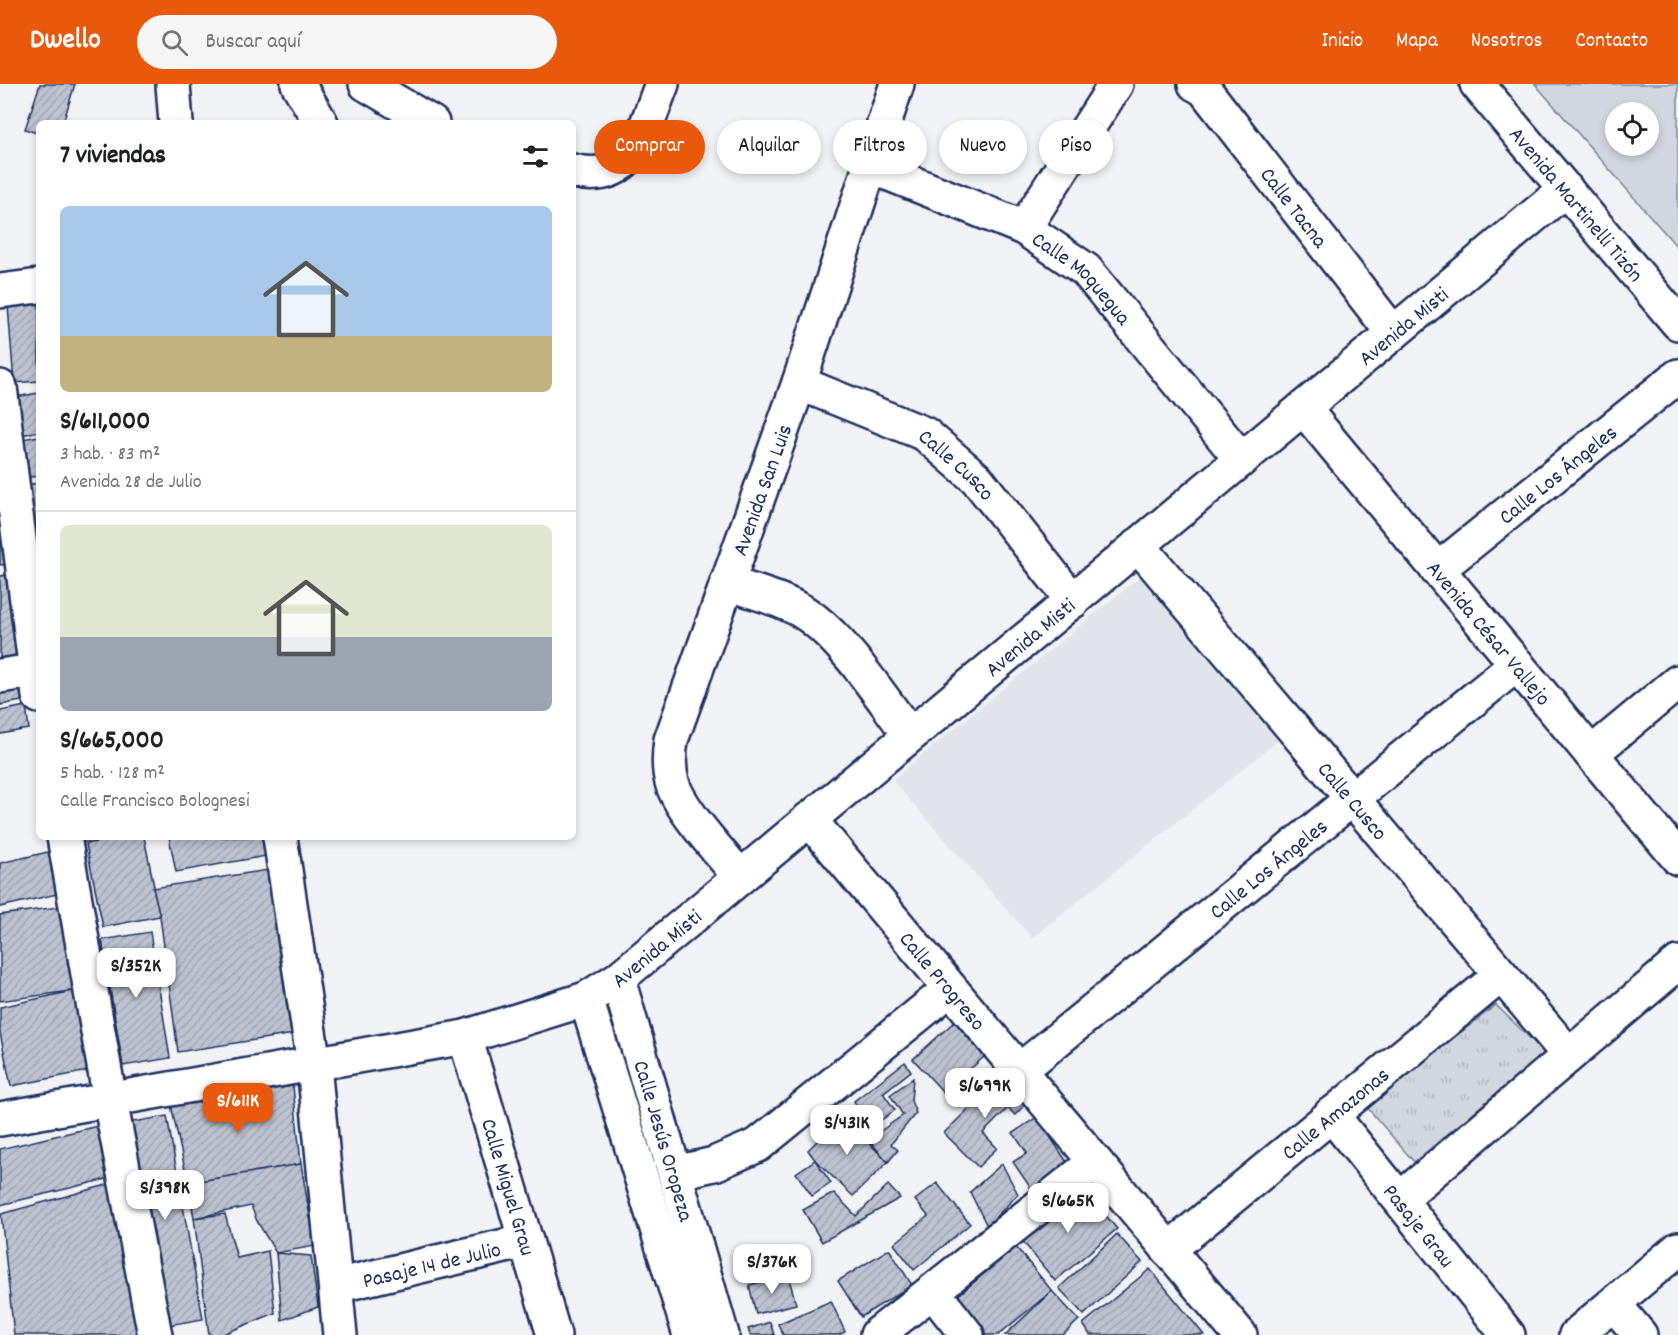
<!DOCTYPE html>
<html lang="es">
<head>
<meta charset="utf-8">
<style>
  :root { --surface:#fff; --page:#f6f6f6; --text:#202124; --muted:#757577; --line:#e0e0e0; --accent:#ea580c }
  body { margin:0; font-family:Dekko,sans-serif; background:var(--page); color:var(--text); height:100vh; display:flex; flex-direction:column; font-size:22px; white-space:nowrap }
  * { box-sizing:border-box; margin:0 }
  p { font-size:20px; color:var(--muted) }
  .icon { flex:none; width:33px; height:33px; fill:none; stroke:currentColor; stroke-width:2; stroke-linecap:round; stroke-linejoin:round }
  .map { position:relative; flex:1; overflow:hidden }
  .details { position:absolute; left:36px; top:36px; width:540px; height:720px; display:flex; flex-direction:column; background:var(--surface); border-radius:9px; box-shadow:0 3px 9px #0003 }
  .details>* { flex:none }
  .guide { position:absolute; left:594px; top:36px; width:570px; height:54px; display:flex; gap:12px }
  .controls { position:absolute; left:1605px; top:18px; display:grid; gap:12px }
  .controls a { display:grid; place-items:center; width:54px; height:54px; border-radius:50%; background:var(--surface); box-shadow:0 3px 9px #0003; font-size:30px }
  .price { position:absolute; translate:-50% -51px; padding:0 14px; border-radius:12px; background:#fff; color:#222; font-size:20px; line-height:39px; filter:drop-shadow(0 2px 3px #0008) }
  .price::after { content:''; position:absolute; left:50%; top:36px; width:18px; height:14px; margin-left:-9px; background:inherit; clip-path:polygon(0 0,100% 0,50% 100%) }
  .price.selected { background:var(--accent); color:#fff }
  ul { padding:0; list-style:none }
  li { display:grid; align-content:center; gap:12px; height:318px; padding:0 24px }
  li+li { border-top:2px solid var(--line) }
  li span { display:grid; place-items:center; height:186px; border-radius:9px; color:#555 }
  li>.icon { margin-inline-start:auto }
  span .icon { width:108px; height:108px; fill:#fffc; stroke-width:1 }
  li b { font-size:26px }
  h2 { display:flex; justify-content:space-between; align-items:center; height:72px; padding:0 24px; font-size:26px }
  .tag { padding:0 21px; border-radius:27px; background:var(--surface); box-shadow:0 3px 9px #0003; font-size:21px; line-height:54px }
  .tag.selected { background:var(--accent); color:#fff }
  header { display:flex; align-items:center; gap:36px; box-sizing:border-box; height:84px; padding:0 30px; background:var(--accent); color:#fff }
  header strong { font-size:28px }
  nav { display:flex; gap:33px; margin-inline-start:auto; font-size:21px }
  .search { width:420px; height:54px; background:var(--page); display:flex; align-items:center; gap:15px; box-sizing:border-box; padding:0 21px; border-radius:33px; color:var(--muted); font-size:22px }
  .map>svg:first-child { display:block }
</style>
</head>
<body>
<header>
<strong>Dwello</strong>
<div class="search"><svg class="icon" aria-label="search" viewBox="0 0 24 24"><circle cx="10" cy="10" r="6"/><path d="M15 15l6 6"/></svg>Buscar aquí</div>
<nav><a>Inicio</a><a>Mapa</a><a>Nosotros</a><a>Contacto</a></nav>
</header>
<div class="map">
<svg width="1678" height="1251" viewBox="0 0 1678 1251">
  <defs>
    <pattern id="park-tufts" width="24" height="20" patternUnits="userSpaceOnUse" patternTransform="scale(1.5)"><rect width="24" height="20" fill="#d2d6df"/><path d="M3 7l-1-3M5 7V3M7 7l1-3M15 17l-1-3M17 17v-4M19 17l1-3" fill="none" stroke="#b4b8c2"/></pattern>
    <pattern id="building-hatch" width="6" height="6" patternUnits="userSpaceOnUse" patternTransform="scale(1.5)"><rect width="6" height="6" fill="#bcc2d0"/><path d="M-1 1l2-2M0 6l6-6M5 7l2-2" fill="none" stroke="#a1a7b5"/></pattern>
  </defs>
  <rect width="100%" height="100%" fill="#f1f2f5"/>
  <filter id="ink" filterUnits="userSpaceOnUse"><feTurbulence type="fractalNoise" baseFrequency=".0167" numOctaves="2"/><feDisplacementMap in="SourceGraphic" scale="12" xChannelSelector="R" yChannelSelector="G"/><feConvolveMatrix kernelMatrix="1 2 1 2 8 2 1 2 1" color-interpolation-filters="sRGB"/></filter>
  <g filter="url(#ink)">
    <!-- built -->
    <path fill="#e1e4ea" d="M1143 490 1279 656 1032 854 892 696Z"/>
    <!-- grass -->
    <path fill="#d2d6df" stroke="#76829e" stroke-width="1.5" fill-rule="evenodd" d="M1535 0H1678V164ZM1616 28H1648V62H1616Z"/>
    <!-- park -->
    <path fill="url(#park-tufts)" stroke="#76829e" stroke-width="1.5" d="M1496 921 1545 969 1414 1078 1366 1022Z"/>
    <!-- building -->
    <g fill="url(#building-hatch)" stroke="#1b2f5e" stroke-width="1.5">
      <path d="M40 0H75L63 39H39V50L25 45Z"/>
      <path d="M39 218V297L14 299 8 222Z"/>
      <path d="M39 309V347L22 351 15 313Z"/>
      <path d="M39 352V392L24 394 17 356Z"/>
      <path d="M39 399V480L25 401Z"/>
      <path d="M6 448 10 480 0 481V449Z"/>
      <path d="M13 490 25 572 0 576V492Z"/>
      <path d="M29 600 32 615 0 621V606Z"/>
      <path d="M26 622 29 645 0 650V627Z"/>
      <path d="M77 753H118L119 754 78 759Z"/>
      <path d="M144 753 160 832 103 843 86 760 122 753Z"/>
      <path d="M169 753H262L266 772 176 788Z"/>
      <path d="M57 766 66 808 0 823V779Z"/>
      <path d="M268 786 294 950 178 968 160 832 153 804Z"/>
      <path d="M65 822 77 906 0 917V831Z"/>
      <path d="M150 848 170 974 123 982 102 856Z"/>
      <path d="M77 906 88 987 11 1002 0 949V923Z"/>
      <path d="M955 937 986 971 944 1009 913 975Z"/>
      <path d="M905 978 911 987 883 1009 895 1026 873 1042 860 1030 854 1017Z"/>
      <path d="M1004 990 1030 1016 1015 1031 1008 1024 983 1049 997 1064 978 1083 944 1049Z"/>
      <path d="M913 994 911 1017 916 1029 891 1060 898 1066 888 1078 851 1036 860 1030 875 1051 903 1031 890 1011Z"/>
      <path d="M293 1002 301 1080 188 1099 171 1021Z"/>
      <path d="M167 1032 203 1235 163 1242 127 1039Z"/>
      <path d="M842 1032 888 1078 853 1112 815 1076 808 1066Z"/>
      <path d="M1037 1033 1069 1081 1032 1106 1013 1078 1027 1069 1013 1049Z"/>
      <path d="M98 1042 111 1094 0 1121V1065Z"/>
      <path d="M815 1076 831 1099 812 1112 796 1089Z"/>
      <path d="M301 1080 315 1162 276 1169 257 1137 251 1122 194 1134 188 1099Z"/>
      <path d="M1002 1080 1018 1110 987 1142 970 1108Z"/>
      <path d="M114 1099 143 1251H14L1 1130Z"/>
      <path d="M937 1099 970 1140 914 1186 894 1160 928 1132 915 1116Z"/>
      <path d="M888 1101 900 1114 822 1158 803 1126 834 1109 856 1132Z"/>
      <path d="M1082 1103 1117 1145 1055 1197 1020 1154Z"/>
      <path d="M225 1130 237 1174 268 1167 275 1229 221 1251H209L194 1134Z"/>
      <path d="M1117 1150 1142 1178 1084 1231 1059 1204Z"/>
      <path d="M1016 1163 1052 1207 998 1251H983L954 1215Z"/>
      <path d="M889 1165 912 1201 861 1233 838 1197Z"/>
      <path d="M276 1169 311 1172 318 1223 282 1236Z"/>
      <path d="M1150 1185 1204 1251H1090L1083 1240Z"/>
      <path d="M788 1191 796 1220 756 1230 749 1201Z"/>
      <path d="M1052 1207 1079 1236 1063 1251H1005Z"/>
      <path d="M831 1217 845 1248 839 1251H783L778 1240Z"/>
      <path d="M770 1238 774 1251H750L748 1245Z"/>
    </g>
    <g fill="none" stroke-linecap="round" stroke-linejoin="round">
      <!-- minor casing -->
      <g stroke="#1b2f5e" stroke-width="38">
        <g id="minor">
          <path d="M173 0 176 39"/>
          <path d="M298 0 321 39"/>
          <path d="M366 0 432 39"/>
          <path id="s1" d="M1195 0 1204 5 1393 249"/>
          <path id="s2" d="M1477 0 1678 239"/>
          <path id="s3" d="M870 82 1024 144 1086 186 1241 375"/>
          <path d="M573 87C635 102 644 44 662 0"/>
          <path d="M1024 144 1116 0"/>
          <path d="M0 207 39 202"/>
          <path id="s4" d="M799 299 925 350 977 395 1073 517"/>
          <path d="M0 303 39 612"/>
          <path id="s5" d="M1303 324 1678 774"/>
          <path id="s6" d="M1138 461 1569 971"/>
          <path id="s7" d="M1437 486 1678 292"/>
          <path d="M727 499C756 509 788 516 812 534 848 561 882 615 910 651"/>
          <path d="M0 592 39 586"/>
          <path d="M1591 670 1678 598"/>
          <path id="s8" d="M809 735 1240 1251"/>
          <path d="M64 753 110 1016 155 1251"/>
          <path d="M280 753 314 981 340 1251"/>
          <path id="s9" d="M740 793C722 770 679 725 672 698 668 684 669 670 671 656L799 299 897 0"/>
          <path id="s10" d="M618 895 722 1251"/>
          <path d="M586 915 690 1251"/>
          <path id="s11" d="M465 953 554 1251"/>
          <path id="s12" d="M1019 987 1517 580"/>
          <path id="s13" d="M1331 1030 1508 1251"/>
          <path id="s14" d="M0 1035 465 953 586 915 618 895 1566 105"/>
          <path d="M675 1089 714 1080 758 1061 950 905"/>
          <path d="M1400 1115 1678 879"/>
          <path id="s15" d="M1168 1166 1501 891"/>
          <path id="s16" d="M336 1202 526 1157"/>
          <path d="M933 1208 967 1251"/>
          <path d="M1614 1220 1640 1251"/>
          <path d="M877 1251 1095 1078"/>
          <path d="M1576 1251 1678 1165"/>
        </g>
      </g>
      <!-- minor -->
      <use href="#minor" stroke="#fff" stroke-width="33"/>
    </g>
  </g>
  <g text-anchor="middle" stroke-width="6" stroke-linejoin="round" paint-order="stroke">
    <!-- street labels -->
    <g font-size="22" fill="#1b2f5e" stroke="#fff">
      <text dy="8" stroke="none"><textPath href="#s2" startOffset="156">Avenida Martinelli Tizón</textPath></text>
      <text dy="8" stroke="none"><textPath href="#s1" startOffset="159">Calle Tacna</textPath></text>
      <text dy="8" stroke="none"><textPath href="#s3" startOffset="243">Calle Moquegua</textPath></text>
      <text dy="8" stroke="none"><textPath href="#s14" startOffset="1658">Avenida Misti</textPath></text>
      <text dy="8" stroke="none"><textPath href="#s4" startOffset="180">Calle Cusco</textPath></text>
      <text dy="8" stroke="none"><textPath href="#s7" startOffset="154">Calle Los Ángeles</textPath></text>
      <text dy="8" stroke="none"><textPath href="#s9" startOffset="426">Avenida San Luis</textPath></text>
      <text dy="8" stroke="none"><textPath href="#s5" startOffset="292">Avenida César Vallejo</textPath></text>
      <text dy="8" stroke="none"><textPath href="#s14" startOffset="1172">Avenida Misti</textPath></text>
      <text dy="8" stroke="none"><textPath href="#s6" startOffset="334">Calle Cusco</textPath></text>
      <text dy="8" stroke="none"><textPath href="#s12" startOffset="321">Calle Los Ángeles</textPath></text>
      <text dy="8" stroke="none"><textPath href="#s14" startOffset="686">Avenida Misti</textPath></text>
      <text dy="8" stroke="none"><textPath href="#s8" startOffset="210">Calle Progreso</textPath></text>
      <text dy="8" stroke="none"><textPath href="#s15" startOffset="216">Calle Amazonas</textPath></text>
      <text dy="8" stroke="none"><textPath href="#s10" startOffset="168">Calle Jesús Oropeza</textPath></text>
      <text dy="8" stroke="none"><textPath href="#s11" startOffset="156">Calle Miguel Grau</textPath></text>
      <text dy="8" stroke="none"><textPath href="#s13" startOffset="142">Pasaje Grau</textPath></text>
      <text dy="8" stroke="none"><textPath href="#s16" startOffset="98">Pasaje 14 de Julio</textPath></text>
    </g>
  </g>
</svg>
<div class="controls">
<a><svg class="icon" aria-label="locate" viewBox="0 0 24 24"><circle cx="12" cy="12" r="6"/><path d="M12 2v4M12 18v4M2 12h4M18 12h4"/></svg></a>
</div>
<b class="price" style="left:136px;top:915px">S/352K</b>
<b class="price" style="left:985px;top:1035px">S/699K</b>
<b class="price selected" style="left:238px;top:1050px">S/611K</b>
<b class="price" style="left:847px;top:1072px">S/431K</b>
<b class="price" style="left:165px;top:1137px">S/398K</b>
<b class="price" style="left:1068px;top:1150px">S/665K</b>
<b class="price" style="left:772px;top:1211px">S/376K</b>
<div class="guide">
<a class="tag selected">Comprar</a>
<a class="tag">Alquilar</a>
<a class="tag">Filtros</a>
<a class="tag">Nuevo</a>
<a class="tag">Piso</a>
</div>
<section class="details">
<h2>7 viviendas<svg class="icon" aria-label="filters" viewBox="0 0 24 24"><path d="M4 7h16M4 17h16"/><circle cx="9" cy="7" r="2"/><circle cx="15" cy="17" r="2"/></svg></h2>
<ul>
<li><span style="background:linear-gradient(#a9c7e8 70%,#c2b280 0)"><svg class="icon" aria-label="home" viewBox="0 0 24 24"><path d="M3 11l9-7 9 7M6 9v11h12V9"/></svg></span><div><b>S/611,000</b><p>3 hab. · 83 m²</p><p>Avenida 28 de Julio</p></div></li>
<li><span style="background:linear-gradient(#dfe7d0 60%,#9aa5b1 0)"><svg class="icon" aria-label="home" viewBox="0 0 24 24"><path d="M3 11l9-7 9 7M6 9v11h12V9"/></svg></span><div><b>S/665,000</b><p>5 hab. · 128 m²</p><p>Calle Francisco Bolognesi</p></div></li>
</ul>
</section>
</div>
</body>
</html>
